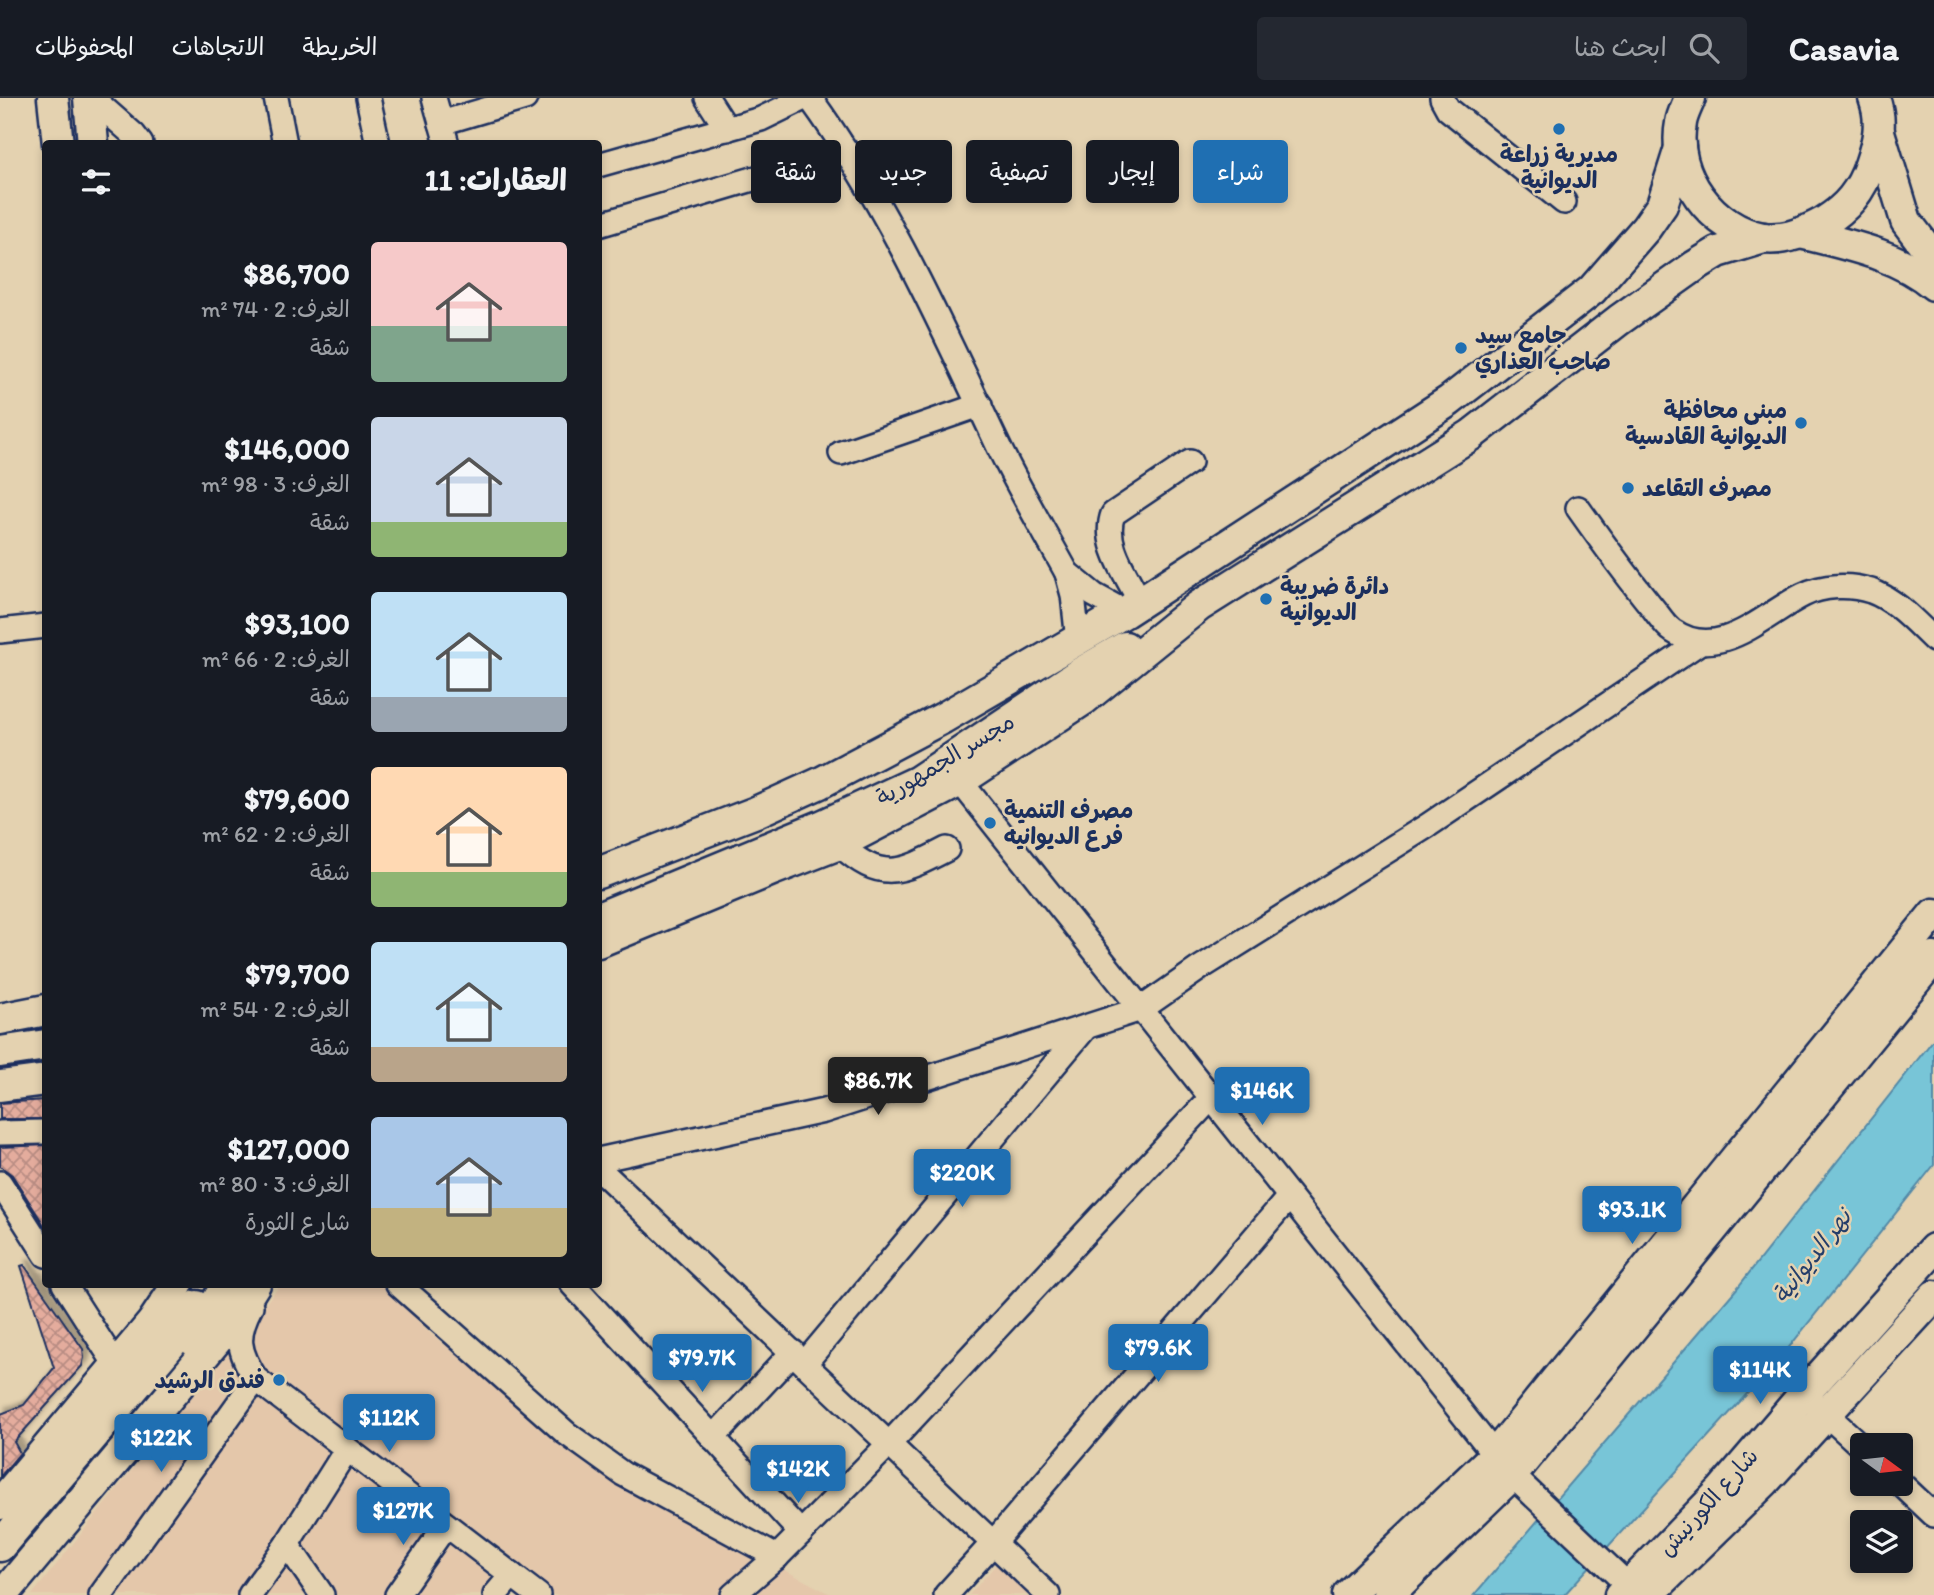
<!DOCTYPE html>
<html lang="ar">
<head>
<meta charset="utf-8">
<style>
  :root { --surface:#171b24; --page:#242831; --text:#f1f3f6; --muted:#9ea1a6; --line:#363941; --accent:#1f6fb2 }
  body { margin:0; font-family:Itim,"Playpen Sans Arabic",sans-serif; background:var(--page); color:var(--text); direction:rtl; height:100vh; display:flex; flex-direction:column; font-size:26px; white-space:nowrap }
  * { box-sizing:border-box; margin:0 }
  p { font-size:23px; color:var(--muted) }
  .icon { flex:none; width:38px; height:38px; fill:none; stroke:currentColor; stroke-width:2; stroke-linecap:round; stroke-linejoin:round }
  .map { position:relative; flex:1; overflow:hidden; direction:ltr }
  .details { position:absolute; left:42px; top:42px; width:560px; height:1148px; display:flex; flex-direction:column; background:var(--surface); border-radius:7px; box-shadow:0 4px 10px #0003; direction:rtl }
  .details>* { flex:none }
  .top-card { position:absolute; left:623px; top:42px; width:665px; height:63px; direction:rtl; display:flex; gap:14px }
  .needle { width:46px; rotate:105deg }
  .tools { position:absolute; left:1850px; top:1335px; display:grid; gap:14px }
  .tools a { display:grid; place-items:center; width:63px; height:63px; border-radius:7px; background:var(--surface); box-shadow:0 4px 10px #0003; font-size:35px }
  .price { position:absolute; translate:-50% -60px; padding:0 16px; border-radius:7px; background:var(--accent); color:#fff; font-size:23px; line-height:46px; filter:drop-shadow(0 2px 4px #0008) }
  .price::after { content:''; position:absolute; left:50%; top:42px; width:21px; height:16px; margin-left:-10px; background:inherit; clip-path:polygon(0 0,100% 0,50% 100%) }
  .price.selected { background:#222; color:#fff }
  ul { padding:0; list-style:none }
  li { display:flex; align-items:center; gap:21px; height:175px; padding:0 35px }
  li span { display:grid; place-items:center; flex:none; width:196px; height:140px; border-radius:7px; color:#555 }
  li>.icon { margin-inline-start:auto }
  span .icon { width:84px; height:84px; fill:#fffc; stroke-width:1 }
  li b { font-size:30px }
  h2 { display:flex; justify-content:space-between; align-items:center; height:84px; padding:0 35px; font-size:30px }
  .tag { padding:0 24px; border-radius:7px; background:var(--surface); box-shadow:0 4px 10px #0003; font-size:24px; line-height:63px }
  .tag.selected { background:var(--accent); color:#fff }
  header { display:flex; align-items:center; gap:42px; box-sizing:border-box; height:98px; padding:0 35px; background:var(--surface); border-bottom:2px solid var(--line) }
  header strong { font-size:33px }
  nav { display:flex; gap:38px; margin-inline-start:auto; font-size:24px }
  .search { width:490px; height:63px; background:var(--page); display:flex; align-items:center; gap:18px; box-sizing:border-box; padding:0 24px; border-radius:7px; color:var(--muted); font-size:26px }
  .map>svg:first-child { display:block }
</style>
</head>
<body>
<header>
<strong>Casavia</strong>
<div class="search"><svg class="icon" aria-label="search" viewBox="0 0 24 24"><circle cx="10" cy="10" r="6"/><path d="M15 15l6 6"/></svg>ابحث هنا</div>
<nav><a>الخريطة</a><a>الاتجاهات</a><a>المحفوظات</a></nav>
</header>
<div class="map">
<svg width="1934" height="1497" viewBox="0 0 1934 1497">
  <defs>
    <pattern id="building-cross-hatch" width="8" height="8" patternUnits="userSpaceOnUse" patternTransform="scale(1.75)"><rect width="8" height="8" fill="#e4ac9d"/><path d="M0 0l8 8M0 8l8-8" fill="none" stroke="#b88c83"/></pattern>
    <filter id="shadow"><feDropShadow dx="6" dy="-6" stdDeviation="2" flood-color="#0004"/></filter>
  </defs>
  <rect width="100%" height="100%" fill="#e4d2b0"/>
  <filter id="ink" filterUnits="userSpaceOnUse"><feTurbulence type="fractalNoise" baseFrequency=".0143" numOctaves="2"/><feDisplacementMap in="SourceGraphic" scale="14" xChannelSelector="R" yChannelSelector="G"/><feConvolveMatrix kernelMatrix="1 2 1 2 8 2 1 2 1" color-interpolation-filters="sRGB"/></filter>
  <g filter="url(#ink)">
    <!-- built -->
    <g fill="#e4c7aa">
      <path d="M281 1186 382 1187 430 1235 612 1381 832 1497H32Z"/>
      <path d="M1000 1462 1028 1497H969Z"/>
    </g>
    <!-- water -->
    <path fill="#78c5d7" stroke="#5389a7" stroke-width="2" d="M1934 941V1067L1786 1253 1564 1497H1474L1738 1189Z"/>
    <!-- building -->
    <g fill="url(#building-cross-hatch)" stroke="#1b2f5e" stroke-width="2" filter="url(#shadow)">
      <path d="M46 1002V1021H0V1005Z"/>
      <path d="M46 1047V1130L12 1077 0 1068V1049Z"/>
      <path d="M24 1167 83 1251 84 1260 82 1268 14 1344 20 1355 0 1379V1314L1 1316 24 1307 54 1270 21 1168Z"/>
    </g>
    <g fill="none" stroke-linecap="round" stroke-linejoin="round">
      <!-- minor casing -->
      <g stroke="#1b2f5e" stroke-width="28">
        <g id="minor">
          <path d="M92 0 134 37 141 46"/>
          <path d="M276 0 285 46"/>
          <path d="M368 0 378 46"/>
          <path d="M434 0 447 46"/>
          <path d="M707 0 727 31"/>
          <path d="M810 0C887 106 940 225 996 343 1017 388 1043 431 1067 475L1073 497 1078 543"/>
          <path d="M1442 0 1448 11 1564 104"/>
          <path d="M441 25 525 0"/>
          <path d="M598 67 761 21 804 0"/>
          <path d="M598 127 847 53"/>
          <path d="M841 355 980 307"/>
          <path d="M1578 410C1602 444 1626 477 1652 509 1658 516 1665 528 1673 533 1719 565 1763 517 1803 497 1823 487 1850 486 1871 493 1896 502 1915 524 1934 542"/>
          <path d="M1067 475 1094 497 1125 514"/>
          <path d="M1140 504C1127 477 1102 446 1113 416L1190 364"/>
          <path d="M0 533 46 528"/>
          <path d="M960 683 1495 1357 1512 1377 1629 1488"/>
          <path d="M839 746C881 785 901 775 947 751"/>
          <path d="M0 1035 43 1034"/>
          <path d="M598 1062 824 1013 1141 911 1200 870 1427 728 1699 545"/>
          <path d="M598 1070 1048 1497"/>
          <path d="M0 1085 46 1157"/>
          <path d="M64 1186 116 1267"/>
          <path d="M398 1186 566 1335 623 1376 777 1459"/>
          <path d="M572 1186 801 1435"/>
          <path d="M251 1208C235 1238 238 1253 256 1281L538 1497"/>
          <path d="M805 1265 1086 929"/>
          <path d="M1815 1306 1862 1349"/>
          <path d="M713 1340 793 1254"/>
          <path d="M1900 1385 1934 1417"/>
          <path d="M287 1446 322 1497"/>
          <path d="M101 1497 256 1281"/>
          <path d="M250 1497 287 1446 347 1351"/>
          <path d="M397 1497 446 1427"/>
          <path d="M495 1497 512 1477"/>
          <path d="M733 1497 777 1459 889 1346 1211 1000"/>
          <path d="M946 1497 994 1444 1289 1099"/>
        </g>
      </g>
      <!-- major casing -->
      <g stroke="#1b2f5e" stroke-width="35">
        <g id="major">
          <path d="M53 0 58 46"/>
          <path d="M89 0 93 46"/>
          <path d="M1690 0C1687 8 1682 17 1681 25 1671 76 1713 132 1763 140 1784 143 1806 134 1824 124 1847 110 1861 93 1870 67 1878 44 1883 24 1874 0"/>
          <path d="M1879 34 1906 123 1934 160"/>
          <path d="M1801 135C1847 147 1897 156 1934 187"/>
          <path d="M598 775 756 714 820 685 943 620 1125 514 1449 303 1592 192 1646 130 1662 107 1680 50"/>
          <path d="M598 820 821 728 918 683 1080 575 1125 549"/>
          <path d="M598 844 772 772 839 746 960 683 1083 602 1199 508 1471 337 1619 222 1695 168 1718 154 1764 140"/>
          <path d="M0 921 46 912"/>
          <path d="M0 954 46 947"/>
          <path d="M0 988 46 982"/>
          <path d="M194 1243 227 1186"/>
          <path d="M0 1406 152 1225 178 1186"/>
          <path d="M0 1448 171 1246 197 1208"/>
          <path d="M3 1497 230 1226 255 1186"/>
          <path d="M1348 1497 1495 1357 1934 816"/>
          <path d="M1388 1497 1512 1377 1934 860"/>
          <path d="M1620 1497 1721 1393 1804 1296 1934 1151"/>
          <path d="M1648 1497 1765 1383 1934 1198"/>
        </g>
      </g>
      <!-- minor -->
      <use href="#minor" stroke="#e4d2b0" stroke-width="23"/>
      <!-- major -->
      <use href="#major" stroke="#e4d2b0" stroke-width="30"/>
    </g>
  </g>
  <!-- markers -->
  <g fill="#1f6fb2" stroke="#e4d2b0" stroke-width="2.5">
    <circle cx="1559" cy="31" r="7"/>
    <circle cx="1461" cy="250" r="7"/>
    <circle cx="1801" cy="325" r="7"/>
    <circle cx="1628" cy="390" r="7"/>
    <circle cx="1266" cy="501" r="7"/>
    <circle cx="990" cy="725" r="7"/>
    <circle cx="279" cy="1282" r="7"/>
  </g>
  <g text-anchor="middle" stroke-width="5" stroke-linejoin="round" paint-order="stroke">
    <!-- poi labels -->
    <g font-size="23" font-weight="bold" fill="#1b2f5e" stroke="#e4d2b0" text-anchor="start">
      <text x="1559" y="64" text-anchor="middle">مديرية زراعة<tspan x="1559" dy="26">الديوانية</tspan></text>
      <text x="1475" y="245">جامع سيد<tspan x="1475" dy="26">صاحب العذاري</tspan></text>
      <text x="1787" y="320" text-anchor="end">مبنى محافظة<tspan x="1787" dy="26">الديوانية القادسية</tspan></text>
      <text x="1642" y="398">مصرف التقاعد</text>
      <text x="1280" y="496">دائرة ضريبة<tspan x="1280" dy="26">الديوانية</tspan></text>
      <text x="1004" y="720">مصرف التنمية<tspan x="1004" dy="26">فرع الديوانيه</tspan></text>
      <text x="265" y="1290" text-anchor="end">فندق الرشيد</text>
    </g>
    <!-- street labels -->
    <g font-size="23" fill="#1b2f5e" stroke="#e4d2b0">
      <text transform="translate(945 661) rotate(-31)" y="8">مجسر الجمهورية</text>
      <text transform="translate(1708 1404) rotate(-48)" y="8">شارع الكورنيش</text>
    </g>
    <!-- water labels -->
    <g font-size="24" font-style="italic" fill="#243e6a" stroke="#e4d2b0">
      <text transform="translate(1812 1158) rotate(-52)" y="8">نهر الديوانية</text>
    </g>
  </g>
</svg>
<div class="tools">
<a><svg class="needle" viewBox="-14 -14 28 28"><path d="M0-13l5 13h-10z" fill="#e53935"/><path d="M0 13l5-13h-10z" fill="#9ea1a6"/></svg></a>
<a><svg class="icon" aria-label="layers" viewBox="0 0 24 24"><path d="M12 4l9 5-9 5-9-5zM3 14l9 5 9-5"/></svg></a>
</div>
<b class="price selected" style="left:878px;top:1019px">$86.7K</b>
<b class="price" style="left:1262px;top:1029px">$146K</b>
<b class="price" style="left:962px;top:1111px">$220K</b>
<b class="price" style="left:1632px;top:1148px">$93.1K</b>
<b class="price" style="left:1158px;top:1286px">$79.6K</b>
<b class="price" style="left:702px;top:1296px">$79.7K</b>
<b class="price" style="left:1760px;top:1308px">$114K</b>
<b class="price" style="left:389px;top:1356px">$112K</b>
<b class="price" style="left:161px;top:1376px">$122K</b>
<b class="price" style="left:798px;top:1407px">$142K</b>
<b class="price" style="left:403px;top:1449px">$127K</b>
<div class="top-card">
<a class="tag selected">شراء</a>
<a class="tag">إيجار</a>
<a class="tag">تصفية</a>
<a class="tag">جديد</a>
<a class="tag">شقة</a>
</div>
<section class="details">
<h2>العقارات: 11<svg class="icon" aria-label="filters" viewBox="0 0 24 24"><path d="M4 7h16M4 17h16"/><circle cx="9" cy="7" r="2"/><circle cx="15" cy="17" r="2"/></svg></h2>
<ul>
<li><span style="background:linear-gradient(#f6c9c9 60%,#7fa58c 0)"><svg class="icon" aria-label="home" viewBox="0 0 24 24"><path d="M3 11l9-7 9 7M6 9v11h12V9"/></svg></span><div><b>$86,700</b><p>الغرف: 2 · 74 m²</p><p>شقة</p></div></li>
<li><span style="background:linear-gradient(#c9d6e8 75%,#8fb573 0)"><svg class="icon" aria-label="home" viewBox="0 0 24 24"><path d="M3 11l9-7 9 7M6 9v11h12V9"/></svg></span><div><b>$146,000</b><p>الغرف: 3 · 98 m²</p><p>شقة</p></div></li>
<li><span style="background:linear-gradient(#bfe0f5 75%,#9aa5b1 0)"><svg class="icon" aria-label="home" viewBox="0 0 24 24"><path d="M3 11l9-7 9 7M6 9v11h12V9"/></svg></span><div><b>$93,100</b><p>الغرف: 2 · 66 m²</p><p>شقة</p></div></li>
<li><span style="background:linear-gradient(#ffd9b3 75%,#8fb573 0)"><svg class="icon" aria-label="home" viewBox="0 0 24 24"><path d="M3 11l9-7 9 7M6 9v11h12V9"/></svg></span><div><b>$79,600</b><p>الغرف: 2 · 62 m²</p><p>شقة</p></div></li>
<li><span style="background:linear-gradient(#bfe0f5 75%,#b9a48a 0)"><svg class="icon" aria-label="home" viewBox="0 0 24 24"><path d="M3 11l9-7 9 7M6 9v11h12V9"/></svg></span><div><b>$79,700</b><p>الغرف: 2 · 54 m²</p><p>شقة</p></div></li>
<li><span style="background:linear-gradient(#a9c7e8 65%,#c2b280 0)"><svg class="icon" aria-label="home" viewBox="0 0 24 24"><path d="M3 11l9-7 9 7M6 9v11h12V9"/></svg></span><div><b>$127,000</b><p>الغرف: 3 · 80 m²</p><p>شارع الثورة</p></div></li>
</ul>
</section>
</div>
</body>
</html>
